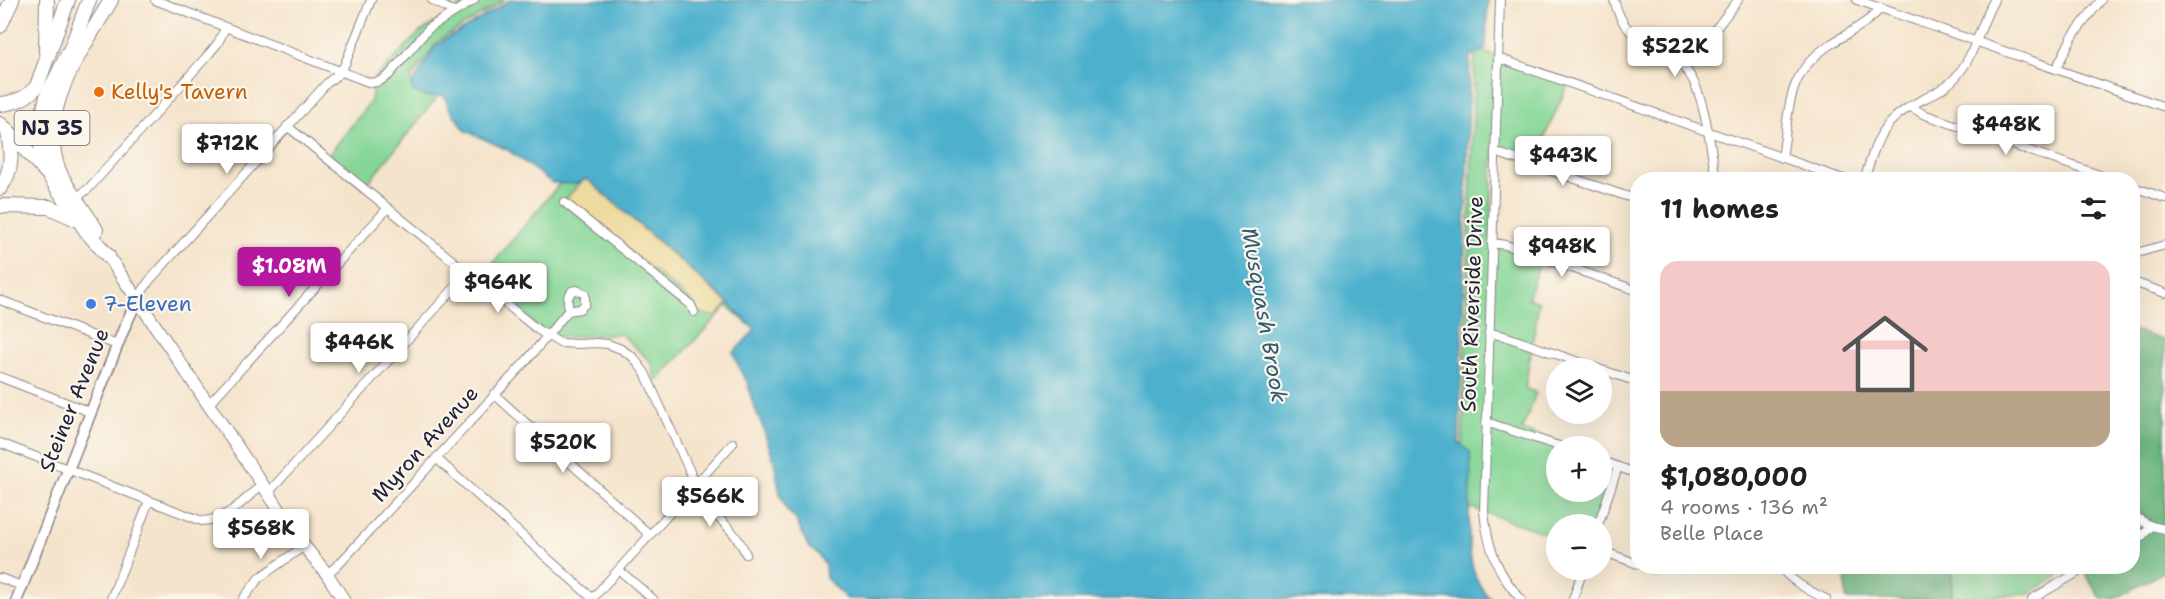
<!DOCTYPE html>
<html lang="en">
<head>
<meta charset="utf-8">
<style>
  :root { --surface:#fff; --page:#f6f6f6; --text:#202124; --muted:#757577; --line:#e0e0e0; --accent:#b5179e }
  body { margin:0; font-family:"Shantell Sans",sans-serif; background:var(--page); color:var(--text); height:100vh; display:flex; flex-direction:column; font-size:22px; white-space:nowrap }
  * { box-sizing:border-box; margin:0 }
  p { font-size:20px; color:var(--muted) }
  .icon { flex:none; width:33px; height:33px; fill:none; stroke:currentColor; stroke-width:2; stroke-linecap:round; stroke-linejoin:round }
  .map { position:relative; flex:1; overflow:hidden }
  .side { position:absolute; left:1630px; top:172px; width:510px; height:402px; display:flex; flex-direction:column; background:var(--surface); border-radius:24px; box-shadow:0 6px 24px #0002 }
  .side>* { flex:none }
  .buttons { position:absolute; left:1546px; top:358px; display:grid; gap:12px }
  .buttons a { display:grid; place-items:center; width:66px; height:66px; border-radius:50%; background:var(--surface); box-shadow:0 6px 24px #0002; font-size:30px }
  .price { position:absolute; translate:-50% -51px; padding:0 14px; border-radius:6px; background:#fff; color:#222; font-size:20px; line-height:39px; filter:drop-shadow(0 2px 3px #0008) }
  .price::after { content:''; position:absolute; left:50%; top:36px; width:18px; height:14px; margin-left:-9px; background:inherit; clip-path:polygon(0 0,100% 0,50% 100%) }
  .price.active { background:var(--accent); color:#fff }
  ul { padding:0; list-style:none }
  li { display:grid; align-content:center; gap:12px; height:318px; padding:0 30px }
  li+li { border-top:2px solid var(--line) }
  li span { display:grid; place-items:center; height:186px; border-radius:18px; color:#555 }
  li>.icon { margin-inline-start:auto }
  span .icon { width:108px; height:108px; fill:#fffc; stroke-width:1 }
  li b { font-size:26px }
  h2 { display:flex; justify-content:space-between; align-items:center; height:72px; padding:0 30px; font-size:26px }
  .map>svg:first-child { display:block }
</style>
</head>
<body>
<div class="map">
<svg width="2165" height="599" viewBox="0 0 2165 599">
  <rect width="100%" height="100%" fill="#fbf7ec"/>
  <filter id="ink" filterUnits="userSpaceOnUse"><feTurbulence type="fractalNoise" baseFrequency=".0167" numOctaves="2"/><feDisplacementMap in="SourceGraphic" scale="12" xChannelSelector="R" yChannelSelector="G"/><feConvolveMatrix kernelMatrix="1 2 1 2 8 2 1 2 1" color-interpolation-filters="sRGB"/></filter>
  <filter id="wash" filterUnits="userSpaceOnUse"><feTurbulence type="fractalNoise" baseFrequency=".008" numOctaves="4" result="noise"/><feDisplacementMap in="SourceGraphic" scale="24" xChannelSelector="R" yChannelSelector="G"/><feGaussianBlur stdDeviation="1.35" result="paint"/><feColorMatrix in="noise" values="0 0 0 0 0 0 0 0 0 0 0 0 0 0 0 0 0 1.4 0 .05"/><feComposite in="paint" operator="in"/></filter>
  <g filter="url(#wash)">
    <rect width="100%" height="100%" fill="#f5e4cc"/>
    <!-- green -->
    <g fill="#85d697" stroke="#547c69" stroke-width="1.5">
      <path d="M471 0H505L438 41 411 78 413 91 428 95 443 90 364 188 327 157 371 101 373 80 420 32Z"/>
      <path d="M1475 49 1569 82 1533 163 1493 149 1491 238 1542 255 1528 298 1539 302 1525 388 1536 393 1522 430 1571 447H1557V492H1602V458L1617 463 1597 525H1557V537L1460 504Z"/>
      <path d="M590 172 729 290 753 328 727 306 656 382 651 362 621 334 551 338 479 280 562 181Z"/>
      <path d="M1953 567H2056L2059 576 2027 594 1952 599Z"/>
    </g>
    <!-- forest -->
    <g fill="#6cb780" stroke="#476c5e" stroke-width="1.5">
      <path d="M2133 330 2165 341V571L2115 599H2101L2082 569 2085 567H2133V532L2150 520 2133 511Z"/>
      <path d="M1845 567H1951V599H1846Z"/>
    </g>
    <!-- sand -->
    <path fill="#eeda9e" stroke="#887e6c" stroke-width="1.5" d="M587 179 728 303 716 317 696 312 694 303 565 200 582 181Z"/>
    <!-- water -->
    <path fill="#4eb1cd" stroke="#386a84" stroke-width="1.5" d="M510 0H1488L1486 49 1470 56 1459 443 1470 452C1475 495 1455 568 1491 599H847L826 578 825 565 817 553 809 548 796 520 787 510 780 494 774 461 763 428 751 398 748 383 741 372 733 353 755 330 723 298 587 179 576 184 552 183 508 150 466 131 451 111 443 95 427 97 413 91 411 86 435 47 444 40 467 27Z"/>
  </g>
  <g filter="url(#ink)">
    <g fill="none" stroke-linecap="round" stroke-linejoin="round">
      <!-- street casing -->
      <g stroke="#8c8384" stroke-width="10">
        <g id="street">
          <path d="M155 0 371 83 380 81 389 75 429 28 474 0"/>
          <path d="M432 0 454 12"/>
          <path d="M1500 0 1484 511C1487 545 1497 574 1521 599"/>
          <path d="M1614 0C1626 47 1657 41 1685 69 1705 89 1711 151 1716 180"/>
          <path d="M1857 0 2165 107"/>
          <path d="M1498 58 1846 180"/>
          <path d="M1685 69 1738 0"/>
          <path d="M2056 69 2072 37 2101 0"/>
          <path d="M1910 106 1923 114 2114 180"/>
          <path d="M287 126 538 330 560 343 579 344 596 343 608 344 621 349 633 357 645 373 696 485"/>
          <path d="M1495 152 1638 200"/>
          <path d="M1782 158C1790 110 1785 73 1831 44 1848 33 1868 23 1881 8"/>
          <path d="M1864 180C1877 142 1878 124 1916 103 1929 96 1945 89 1955 78 1975 56 1980 25 1994 0"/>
          <path d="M2133 187 2165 198"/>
          <path d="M76 198 89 188 208 55 218 43 225 28"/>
          <path d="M564 202 691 305 694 312"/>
          <path d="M1492 243 1506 245 1638 291"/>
          <path d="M2133 254 2165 245"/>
          <path d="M2133 282 2165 293"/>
          <path d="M577 290 585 294V304L580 309 568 311V297L572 291Z"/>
          <path d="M138 298 149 281 327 83 340 73 345 64 371 0"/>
          <path d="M0 300 117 345"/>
          <path d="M1489 333 1504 336 1599 369"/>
          <path d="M1602 370 1638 382"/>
          <path d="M0 377 90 412"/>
          <path d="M494 394 650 535"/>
          <path d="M208 405 388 208"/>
          <path d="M1486 422 1562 447"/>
          <path d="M0 443 202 521C227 520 245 500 262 484"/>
          <path d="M436 458 593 599"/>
          <path d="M1602 461 1638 474"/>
          <path d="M689 492C710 511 735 528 746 554"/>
          <path d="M268 493 468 273"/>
          <path d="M2133 516 2151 526 2165 529"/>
          <path d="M1598 525 1618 467"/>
          <path d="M2133 541 2143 535 2151 526"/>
          <path d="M1602 551 1638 564"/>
          <path d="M1647 567 1653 569"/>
          <path d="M1780 567C1791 581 1811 592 1826 599"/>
          <path d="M619 570 653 599"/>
          <path d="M327 574 340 563 528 359 568 311"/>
          <path d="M0 578 22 586"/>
          <path d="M111 599 149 501"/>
          <path d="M243 599 259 578 304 546"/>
          <path d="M592 599 733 443"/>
          <path d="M1573 599 1583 570"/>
          <path d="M2032 599 2087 567"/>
        </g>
      </g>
      <!-- secondary casing -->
      <g stroke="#8c8384" stroke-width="13">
        <path id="secondary" d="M17 599 125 326 138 298"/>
      </g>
      <!-- primary casing -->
      <g stroke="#8c8384" stroke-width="14">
        <path id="primary" d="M108 256 304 546 327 574 343 599"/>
      </g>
      <!-- highway casing -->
      <g stroke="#8c8384" stroke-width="16">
        <g id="highway">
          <path d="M89 0 72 46 47 96 41 122V146L48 174 87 232 108 256"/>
          <path d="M0 26 12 0"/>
          <path d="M46 52 47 0"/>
          <path d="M0 104C16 103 27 98 37 86L68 0"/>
          <path d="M0 124 8 131 46 172"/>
          <path d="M0 188C14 170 11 151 8 131"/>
          <path d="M0 206 49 207 76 219"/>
          <path d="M96 230C85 210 68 192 59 171 35 110 82 51 111 0"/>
        </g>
      </g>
      <!-- street -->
      <use href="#street" stroke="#fff" stroke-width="8"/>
      <!-- secondary -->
      <use href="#secondary" stroke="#fff" stroke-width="10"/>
      <!-- primary -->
      <use href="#primary" stroke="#fff" stroke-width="12"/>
      <!-- highway -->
      <use href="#highway" stroke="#fff" stroke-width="14"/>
    </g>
  </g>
  <!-- markers -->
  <circle fill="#e8710a" stroke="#fbf7ec" stroke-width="2" cx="99" cy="92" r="6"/>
  <circle fill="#3f7fe0" stroke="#fbf7ec" stroke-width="2" cx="91" cy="304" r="6"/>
  <g text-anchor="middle" stroke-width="4.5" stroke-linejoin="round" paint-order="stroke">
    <!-- shield labels -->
    <rect fill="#fbf7ec" stroke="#636270" stroke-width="1.5" x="14.5" y="111" width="75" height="34" rx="4.5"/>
    <g font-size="20" font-weight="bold" fill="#22223b">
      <text x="52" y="135">NJ 35</text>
    </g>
    <!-- food labels -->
    <g font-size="21" fill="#c56008" stroke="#fbf7ec" text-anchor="start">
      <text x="111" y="99">Kelly's Tavern</text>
    </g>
    <!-- shop labels -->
    <g font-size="21" fill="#366cbe" stroke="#fbf7ec" text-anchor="start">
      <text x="103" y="311">7-Eleven</text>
    </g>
    <!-- street labels -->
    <g font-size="21" fill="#22223b" stroke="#fbf7ec">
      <text transform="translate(1472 304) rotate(-88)" y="7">South Riverside Drive</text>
      <text transform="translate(74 400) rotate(-68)" y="7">Steiner Avenue</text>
      <text transform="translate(425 444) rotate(-48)" y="7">Myron Avenue</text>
    </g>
    <!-- water labels -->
    <g font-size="22" font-style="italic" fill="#345b75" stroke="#fbf7ec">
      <text transform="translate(1265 315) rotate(80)" y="8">Musquash Brook</text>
    </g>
  </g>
</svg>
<div class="buttons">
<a><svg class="icon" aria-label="layers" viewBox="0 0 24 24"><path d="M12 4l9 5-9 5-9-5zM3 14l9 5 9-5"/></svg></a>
<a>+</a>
<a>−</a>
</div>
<b class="price" style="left:1675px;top:78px">$522K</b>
<b class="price" style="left:2006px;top:156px">$448K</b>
<b class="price" style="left:227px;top:175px">$712K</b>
<b class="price" style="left:1563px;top:187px">$443K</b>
<b class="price" style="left:1562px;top:278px">$948K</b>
<b class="price active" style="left:289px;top:298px">$1.08M</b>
<b class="price" style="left:498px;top:314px">$964K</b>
<b class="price" style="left:359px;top:374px">$446K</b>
<b class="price" style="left:563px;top:474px">$520K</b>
<b class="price" style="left:710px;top:528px">$566K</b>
<b class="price" style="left:261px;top:560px">$568K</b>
<section class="side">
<h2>11 homes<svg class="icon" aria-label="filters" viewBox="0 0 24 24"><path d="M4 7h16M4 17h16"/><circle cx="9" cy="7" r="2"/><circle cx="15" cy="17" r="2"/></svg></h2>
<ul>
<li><span style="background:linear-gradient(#f6c9c9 70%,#b9a48a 0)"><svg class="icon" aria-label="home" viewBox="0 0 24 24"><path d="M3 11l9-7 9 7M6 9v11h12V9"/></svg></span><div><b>$1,080,000</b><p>4 rooms · 136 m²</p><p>Belle Place</p></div></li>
</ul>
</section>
</div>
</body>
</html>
